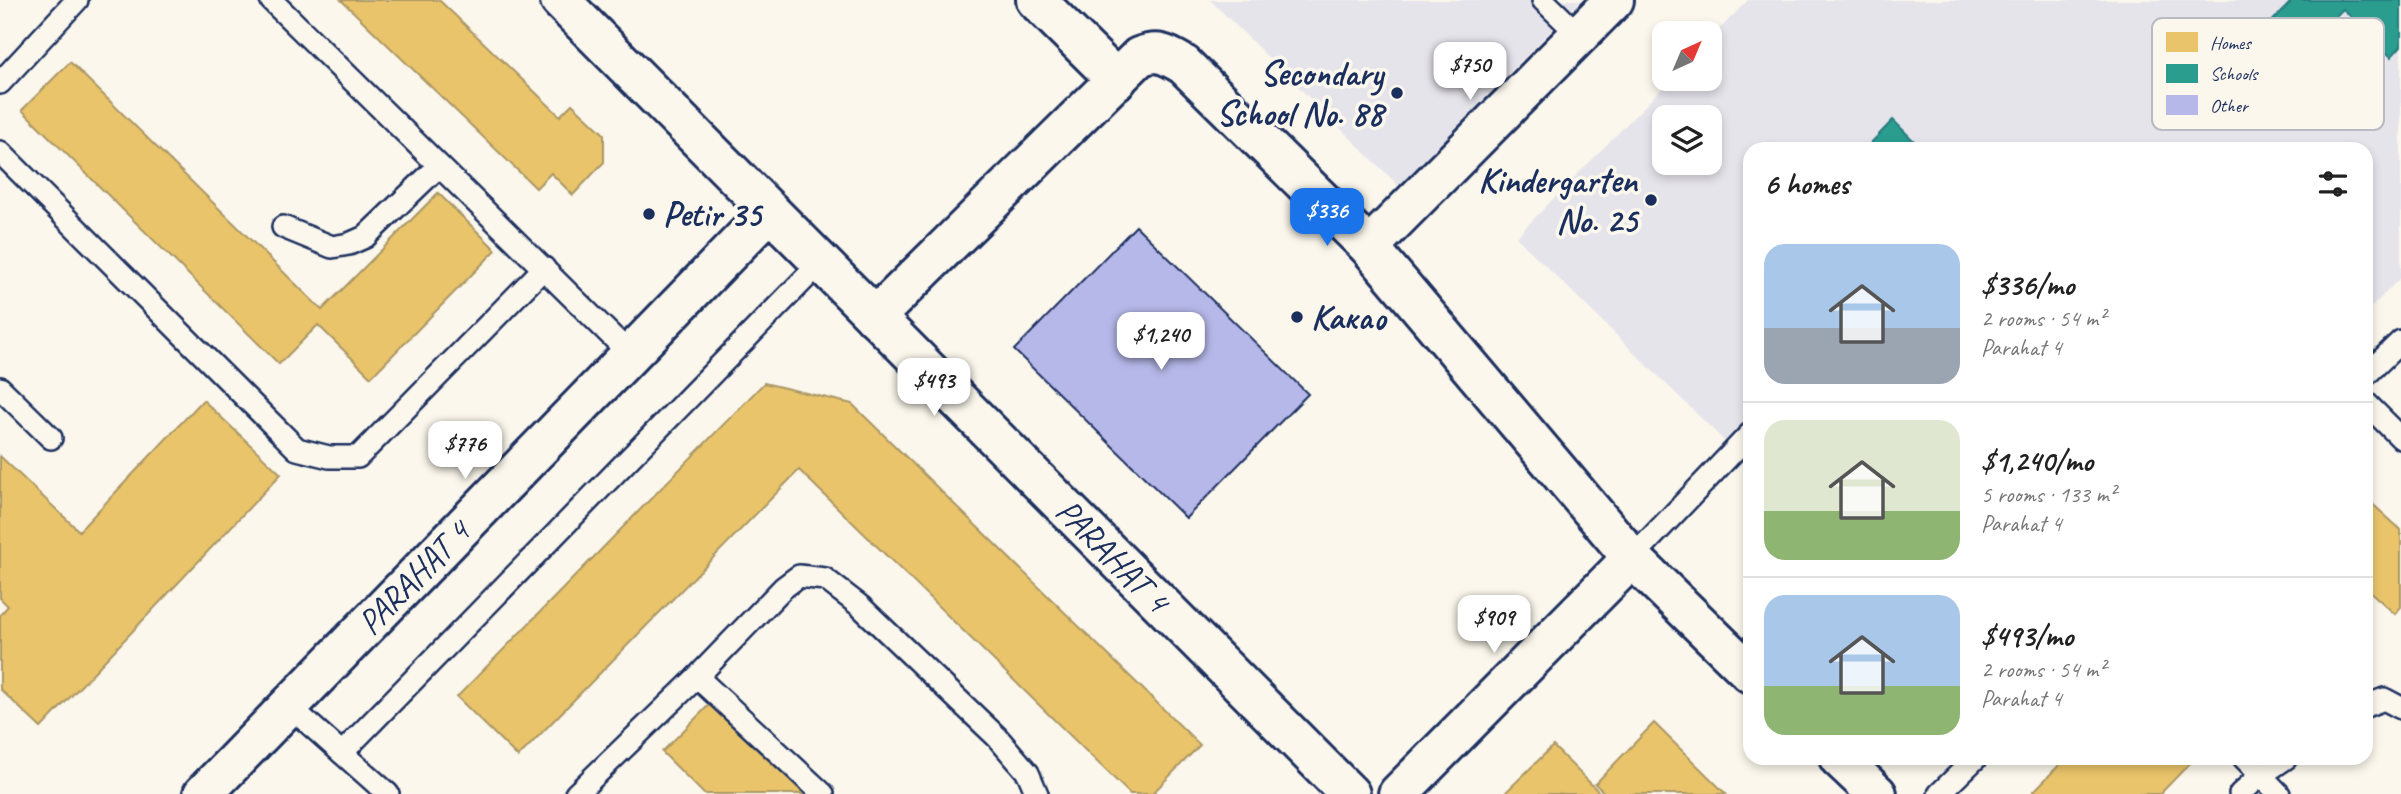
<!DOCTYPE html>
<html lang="en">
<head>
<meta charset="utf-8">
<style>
  :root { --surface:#fff; --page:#f2f2f2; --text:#222; --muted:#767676; --line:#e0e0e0; --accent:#1a73e8 }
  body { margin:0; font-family:Caveat,sans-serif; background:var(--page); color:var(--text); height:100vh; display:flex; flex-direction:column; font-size:26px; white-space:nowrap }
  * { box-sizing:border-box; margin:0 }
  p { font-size:23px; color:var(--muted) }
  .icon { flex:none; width:38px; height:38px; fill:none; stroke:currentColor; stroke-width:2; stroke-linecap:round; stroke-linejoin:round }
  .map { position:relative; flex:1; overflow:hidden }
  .details { position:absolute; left:1743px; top:142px; width:630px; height:623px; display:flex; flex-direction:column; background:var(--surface); border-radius:21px; box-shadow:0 4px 10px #0003 }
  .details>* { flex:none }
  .needle { width:46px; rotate:44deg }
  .tools { position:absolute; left:1652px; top:21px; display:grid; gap:14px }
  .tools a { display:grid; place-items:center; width:70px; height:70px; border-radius:14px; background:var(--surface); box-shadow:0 4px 10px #0003; font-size:35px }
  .price { position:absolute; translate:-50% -60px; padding:0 16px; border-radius:14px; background:#fff; color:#222; font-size:23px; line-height:46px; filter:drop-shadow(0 2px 4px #0008) }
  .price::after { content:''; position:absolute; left:50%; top:42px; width:21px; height:16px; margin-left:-10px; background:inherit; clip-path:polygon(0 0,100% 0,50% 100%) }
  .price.current { background:var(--accent); color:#fff }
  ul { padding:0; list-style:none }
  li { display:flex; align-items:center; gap:21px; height:175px; padding:0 21px }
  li+li { border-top:2px solid var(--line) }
  li span { display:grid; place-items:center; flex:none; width:196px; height:140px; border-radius:21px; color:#555 }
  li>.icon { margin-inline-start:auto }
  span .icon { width:84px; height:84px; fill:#fffc; stroke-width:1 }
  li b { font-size:30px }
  h2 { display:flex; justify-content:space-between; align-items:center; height:84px; padding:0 21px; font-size:30px }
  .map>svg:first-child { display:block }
</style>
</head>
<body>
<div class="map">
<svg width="2401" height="794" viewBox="0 0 2401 794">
  <rect width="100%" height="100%" fill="#fbf7ec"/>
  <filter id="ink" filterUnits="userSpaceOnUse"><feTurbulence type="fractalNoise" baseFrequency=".0143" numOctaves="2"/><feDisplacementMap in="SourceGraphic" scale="14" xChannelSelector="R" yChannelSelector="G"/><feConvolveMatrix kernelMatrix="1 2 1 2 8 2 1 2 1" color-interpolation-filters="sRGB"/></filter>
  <g filter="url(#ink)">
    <!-- built -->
    <g fill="#e6e4eb" fill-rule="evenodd">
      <path d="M1210 0H1581L1399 186Z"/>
      <path d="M1748 0H2401V277L2366 313V149H1750V466L1516 237 1671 79H1710V39ZM1664 117H1710V163H1664Z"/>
    </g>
    <!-- homes -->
    <g fill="#e9c46a" stroke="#ab9766" stroke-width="2">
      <path d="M341 0H439L560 116 572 104 604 134V162L573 195 551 173 536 188Z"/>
      <path d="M70 62 322 310 438 193 496 250 371 377 318 325 279 364 22 110Z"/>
      <path d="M764 383 852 404 1200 745 1152 794H1130L799 470 518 757 457 697Z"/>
      <path d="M203 400 281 474 41 728 0 689V615L8 606 0 598V456L79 531Z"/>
      <path d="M2366 498 2401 530V607L2395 614 2366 588Z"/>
      <path d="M712 702 804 794H704L662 752Z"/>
      <path d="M1654 723 1726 794H1606L1595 784Z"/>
      <path d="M1553 746 1601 794H1504Z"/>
      <path d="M2066 758H2195L2160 794H2031Z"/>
    </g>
    <!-- schools -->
    <g fill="#2a9d8f" stroke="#267c80" stroke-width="2">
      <path d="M2288 0H2401V46L2391 57 2343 9 2322 30 2346 54 2296 105 2242 52 2290 3Z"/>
      <path d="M1893 120 1922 149H1865Z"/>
    </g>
    <!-- building -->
    <path fill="#b6b8e9" stroke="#1b2f5e" stroke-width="2" d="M1136 226 1308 394 1186 518 1014 350Z"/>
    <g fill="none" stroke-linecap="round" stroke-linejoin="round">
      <!-- lane casing -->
      <g stroke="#1b2f5e" stroke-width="26">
        <g id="lane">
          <path d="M271 0 630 354"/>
          <path d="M1543 0 1579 35"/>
          <path d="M0 83 77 0"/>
          <path d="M0 152 297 449 329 457H358L544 268"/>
          <path d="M283 227 332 247 349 244 365 237 439 166"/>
          <path d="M2366 375 2401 341"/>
          <path d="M0 388 51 438"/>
          <path d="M2366 403 2401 438"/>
          <path d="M1632 558 1750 434"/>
          <path d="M697 677 823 794"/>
          <path d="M288 705 388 794"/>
          <path d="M2366 706 2384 699 2401 708"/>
          <path d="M342 753 821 262"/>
          <path d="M2244 758 2279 794"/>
          <path d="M576 794 697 677 783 588 799 576 825 579 860 606 997 737 1028 773 1037 794"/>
          <path d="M1939 794 1976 758"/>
          <path d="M2240 794 2261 775 2286 758"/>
        </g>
      </g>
      <!-- street casing -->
      <g stroke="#1b2f5e" stroke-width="44">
        <g id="street">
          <path d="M560 0 1350 794"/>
          <path d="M1036 0 1117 80"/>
          <path d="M1369 247 1614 0"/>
          <path d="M875 317 1139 57C1159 49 1167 55 1184 65L1369 247 1632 558 1750 673"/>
          <path d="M1839 758 1877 794"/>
          <path d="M203 794 770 211"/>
          <path d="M1398 794 1632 558"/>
        </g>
      </g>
      <!-- lane -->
      <use href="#lane" stroke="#fbf7ec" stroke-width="21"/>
      <!-- street -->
      <use href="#street" stroke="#fbf7ec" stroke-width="38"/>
    </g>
  </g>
  <!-- markers -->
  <g fill="#1b2f5e" stroke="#fbf7ec" stroke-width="2.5">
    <circle cx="1397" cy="93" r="7"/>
    <circle cx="1651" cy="200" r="7"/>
    <circle cx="649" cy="214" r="7"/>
    <circle cx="1297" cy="317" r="7"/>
  </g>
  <g text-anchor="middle" stroke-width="7" stroke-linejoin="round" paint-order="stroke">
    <!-- poi labels -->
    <g font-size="35" font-weight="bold" fill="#1b2f5e" stroke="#fbf7ec" text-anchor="end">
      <text x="1383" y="85">Secondary<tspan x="1383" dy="40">School No. 88</tspan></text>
      <text x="1637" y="192">Kindergarten<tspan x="1637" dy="40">No. 25</tspan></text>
      <text x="663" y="226" text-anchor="start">Petir 35</text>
      <text x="1311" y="329" text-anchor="start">Какао</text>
    </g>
    <!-- street labels -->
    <g font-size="35" fill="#1b2f5e" stroke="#fbf7ec">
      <text transform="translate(1113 555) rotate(45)" y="12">PARAHAT 4</text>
      <text transform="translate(413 577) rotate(-46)" y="12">PARAHAT 4</text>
    </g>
  </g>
  <!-- legend -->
  <rect x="2152" y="18" width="232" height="112" rx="10" fill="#fbf7ec" stroke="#b8bbc1" stroke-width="2"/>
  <rect x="2166" y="32" width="32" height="20" fill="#e9c46a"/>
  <rect x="2166" y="64" width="32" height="19" fill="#2a9d8f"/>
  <rect x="2166" y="95" width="32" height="20" fill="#b6b8e9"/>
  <g font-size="19" fill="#1b2f5e">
    <text x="2210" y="49">Homes</text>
    <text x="2210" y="80">Schools</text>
    <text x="2210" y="112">Other</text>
  </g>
</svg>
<div class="tools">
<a><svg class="needle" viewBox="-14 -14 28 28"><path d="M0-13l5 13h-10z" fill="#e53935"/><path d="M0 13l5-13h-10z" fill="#767676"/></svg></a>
<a><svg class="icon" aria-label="layers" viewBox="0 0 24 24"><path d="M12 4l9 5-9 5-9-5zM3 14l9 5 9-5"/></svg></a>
</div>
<b class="price" style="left:1470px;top:102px">$750</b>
<b class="price current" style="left:1327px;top:248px">$336</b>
<b class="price" style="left:1161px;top:372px">$1,240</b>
<b class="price" style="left:934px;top:418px">$493</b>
<b class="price" style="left:465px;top:481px">$776</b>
<b class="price" style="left:1494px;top:655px">$909</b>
<section class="details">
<h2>6 homes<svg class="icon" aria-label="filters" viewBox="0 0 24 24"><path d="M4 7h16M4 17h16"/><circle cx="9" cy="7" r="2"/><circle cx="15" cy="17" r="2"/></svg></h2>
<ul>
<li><span style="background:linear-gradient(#a9c7e8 60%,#9aa5b1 0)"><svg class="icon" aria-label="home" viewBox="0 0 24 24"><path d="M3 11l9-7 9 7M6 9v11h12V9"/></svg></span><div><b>$336/mo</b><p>2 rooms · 54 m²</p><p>Parahat 4</p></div></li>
<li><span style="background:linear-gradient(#dfe7d0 65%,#8fb573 0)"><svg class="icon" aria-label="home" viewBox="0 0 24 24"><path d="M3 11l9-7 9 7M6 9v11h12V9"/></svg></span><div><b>$1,240/mo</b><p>5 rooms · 133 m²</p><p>Parahat 4</p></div></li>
<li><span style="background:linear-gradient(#a9c7e8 65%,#8fb573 0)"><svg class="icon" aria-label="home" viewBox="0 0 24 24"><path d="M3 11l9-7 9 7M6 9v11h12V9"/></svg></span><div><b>$493/mo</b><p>2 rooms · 54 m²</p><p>Parahat 4</p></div></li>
</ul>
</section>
</div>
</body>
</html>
